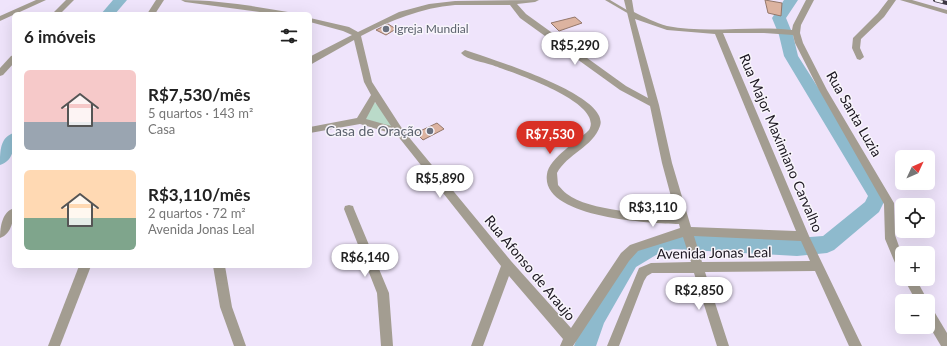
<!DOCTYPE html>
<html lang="pt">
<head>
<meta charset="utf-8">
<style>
  :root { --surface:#fff; --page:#f2f2f2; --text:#222; --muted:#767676; --accent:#d93025 }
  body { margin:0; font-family:Lato,sans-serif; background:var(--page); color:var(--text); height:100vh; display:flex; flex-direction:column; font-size:15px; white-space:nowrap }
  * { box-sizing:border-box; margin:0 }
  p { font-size:13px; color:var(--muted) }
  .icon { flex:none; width:22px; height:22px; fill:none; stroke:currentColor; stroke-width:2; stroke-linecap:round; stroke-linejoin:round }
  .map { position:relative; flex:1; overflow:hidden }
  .sheet { position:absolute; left:12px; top:12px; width:300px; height:256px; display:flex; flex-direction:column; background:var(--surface); border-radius:6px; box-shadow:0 4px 16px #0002 }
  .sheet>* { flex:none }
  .needle { width:26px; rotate:46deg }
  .buttons { position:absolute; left:895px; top:150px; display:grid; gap:8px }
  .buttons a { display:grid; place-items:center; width:40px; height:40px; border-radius:6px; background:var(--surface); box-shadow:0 4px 16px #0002; font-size:20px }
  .price { position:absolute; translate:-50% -34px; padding:0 9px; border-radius:14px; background:#fff; color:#222; font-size:13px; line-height:26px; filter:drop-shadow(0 1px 2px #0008) }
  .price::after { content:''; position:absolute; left:50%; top:24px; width:12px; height:9px; margin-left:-6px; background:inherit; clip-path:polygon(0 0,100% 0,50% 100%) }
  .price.on { background:var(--accent); color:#fff }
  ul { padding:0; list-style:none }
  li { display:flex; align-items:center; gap:12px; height:100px; padding:0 12px }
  li span { display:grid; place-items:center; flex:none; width:112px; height:80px; border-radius:6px; color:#555 }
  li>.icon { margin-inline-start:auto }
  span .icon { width:48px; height:48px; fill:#fffc; stroke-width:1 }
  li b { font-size:17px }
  h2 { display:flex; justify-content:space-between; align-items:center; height:48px; padding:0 12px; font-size:17px }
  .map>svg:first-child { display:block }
</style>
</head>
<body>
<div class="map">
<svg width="947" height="346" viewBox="0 0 947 346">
  <rect width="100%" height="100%" fill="#efe4fb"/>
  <!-- green -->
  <path fill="#badac9" d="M373 101 381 108 397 130 364 120Z"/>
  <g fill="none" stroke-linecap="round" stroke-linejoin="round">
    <!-- river -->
    <g fill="#8ebacd" fill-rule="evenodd">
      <path d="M113 0H127L115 14H101Z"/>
      <path d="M784 0H798L786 18 793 35 798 56 887 196 879 212 834 250 827 253 797 256 673 249 656 255 636 267 604 323 596 346H574L587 311 622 255 642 243 673 231 797 238 823 236 865 202 868 196 784 56 779 35 772 18Z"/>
      <path d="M14 133C14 146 15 160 0 165 0 151 0 137 14 133Z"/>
    </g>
  </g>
  <!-- building -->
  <g fill="#dcb3a0" stroke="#94776a">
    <path d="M765 0 782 3 781 16 768 13Z"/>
    <path d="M575 17 582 23 559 31 551 23Z"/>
    <path d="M388 24 396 29 386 35 376 30Z"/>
    <path d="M437 123 444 129 423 140 416 133Z"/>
  </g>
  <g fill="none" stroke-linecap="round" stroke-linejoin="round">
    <!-- service -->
    <path fill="#a39d91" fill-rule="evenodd" d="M605 0H610L632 13 630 14H629Z"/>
    <!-- minor -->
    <g fill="#a39d91" fill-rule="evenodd">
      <path d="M36 0H46L0 21V16Z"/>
      <path d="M66 0H74L60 14H52Z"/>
      <path d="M156 0H164L155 14H147Z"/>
      <path d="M181 0C217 0 253 6 288 12L292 14H275L185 2Z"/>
      <path d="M539 0 535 2 517 4 526 14 626 86 648 98 624 0H632L634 12C644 17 656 23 667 26 709 34 751 25 792 30L793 25 806 0H814L801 25 800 33 803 43 827 90 894 203 895 235 902 255V271L898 270 885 239 884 204 819 90 795 43 793 35 764 33H723L809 236 862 346H849L815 271 705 272 729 346H717L694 273H652L647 276 644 281 619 346H607L639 268 651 263 691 262 683 237 638 251 629 261 573 346H560L563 339 509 276 483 346H471L501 266 397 135 360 124 310 133V127L357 118 371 95 364 82 354 40 310 65V57L313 55 352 35 343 31 310 22V18L349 27 358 32 399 12 429 4 455 1ZM455 5H510L520 18 620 90 650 106 662 163 676 215C648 214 589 211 567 194 564 192 561 188 558 185L557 173C567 154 593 147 600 126 611 95 490 59 468 51L465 50 461 53C467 60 483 62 492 65 511 72 605 102 589 130 578 141 549 158 547 174 540 218 650 223 679 224L680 228 630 245 621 253 571 328 511 261 403 130 372 82 361 36C391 20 421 8 455 5ZM635 19 667 30 715 34 796 231 691 227 672 163 659 105ZM375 102 391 126 366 119ZM694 236 801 241 810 261 702 262Z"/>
      <path d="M888 0H896L884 17 861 39 860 48 864 57 860 60 857 59 852 48 853 38 878 13Z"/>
      <path d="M900 0H912L947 10V14Z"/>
      <path d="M14 55V63L3 75 0 76V68L11 56Z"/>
      <path d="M349 205 353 206 354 209 389 293 393 346H381L377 293 344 209 345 206Z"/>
      <path d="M14 208C14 218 12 234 0 238 0 227 2 212 14 208Z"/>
      <path d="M79 266H91L60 346H48Z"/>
      <path d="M213 266H225L232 307 246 346H234L220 307Z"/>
      <path d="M904 279H916L928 301H916Z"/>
      <path d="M928 306 932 308 947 333V346H941L928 324Z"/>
    </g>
    <!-- rail casing -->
    <g stroke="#3e3844" stroke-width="4">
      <path id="rail" d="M935 0 947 3"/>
    </g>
    <!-- rail -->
    <use href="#rail" stroke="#f8f5fb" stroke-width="2.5" stroke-dasharray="8" stroke-linecap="butt"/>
  </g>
  <!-- markers -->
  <g fill="#6b7280" stroke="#f8f5fb" stroke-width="1.5">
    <circle cx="386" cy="29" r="4"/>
    <circle cx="430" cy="131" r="4"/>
  </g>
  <g text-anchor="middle" stroke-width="3" stroke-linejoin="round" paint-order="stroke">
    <!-- far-worship labels -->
    <g font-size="12" fill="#5b616d" stroke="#f8f5fb" text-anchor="start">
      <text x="394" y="33">Igreja Mundial</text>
    </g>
    <!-- street labels -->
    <g font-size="14" fill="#1b1620" stroke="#f8f5fb">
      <text transform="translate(854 114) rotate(60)" y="5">Rua Santa Luzia</text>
      <text transform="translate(781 143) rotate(67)" y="5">Rua Major Maximiano Carvalho</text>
      <text transform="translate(714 253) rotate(-1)" y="5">Avenida Jonas Leal</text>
      <text transform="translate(530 268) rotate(50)" y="5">Rua Afonso de Araujo</text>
    </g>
    <!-- worship labels -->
    <g font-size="14" fill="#5b616d" stroke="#f8f5fb" text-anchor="end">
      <text x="422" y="136">Casa de Oração</text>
    </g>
  </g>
</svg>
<div class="buttons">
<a><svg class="needle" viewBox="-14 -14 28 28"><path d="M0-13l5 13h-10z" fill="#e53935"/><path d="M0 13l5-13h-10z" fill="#767676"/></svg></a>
<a><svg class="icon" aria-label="locate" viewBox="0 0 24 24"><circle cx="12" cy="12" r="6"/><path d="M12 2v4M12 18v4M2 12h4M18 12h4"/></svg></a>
<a>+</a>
<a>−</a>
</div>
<b class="price" style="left:575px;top:66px">R$5,290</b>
<b class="price on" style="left:550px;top:155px">R$7,530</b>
<b class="price" style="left:440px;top:199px">R$5,890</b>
<b class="price" style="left:653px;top:228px">R$3,110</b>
<b class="price" style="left:365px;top:278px">R$6,140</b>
<b class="price" style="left:699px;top:311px">R$2,850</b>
<section class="sheet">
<h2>6 imóveis<svg class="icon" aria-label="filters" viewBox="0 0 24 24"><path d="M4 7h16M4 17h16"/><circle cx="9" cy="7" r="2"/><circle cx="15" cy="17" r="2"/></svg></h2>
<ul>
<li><span style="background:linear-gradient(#f6c9c9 65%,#9aa5b1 0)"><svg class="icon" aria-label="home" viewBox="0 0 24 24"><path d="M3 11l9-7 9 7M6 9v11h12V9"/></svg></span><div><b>R$7,530/mês</b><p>5 quartos · 143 m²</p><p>Casa</p></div></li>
<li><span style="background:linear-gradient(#ffd9b3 60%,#7fa58c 0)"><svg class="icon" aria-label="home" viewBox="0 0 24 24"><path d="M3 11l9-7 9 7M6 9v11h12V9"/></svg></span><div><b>R$3,110/mês</b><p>2 quartos · 72 m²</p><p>Avenida Jonas Leal</p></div></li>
</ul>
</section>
</div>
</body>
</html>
